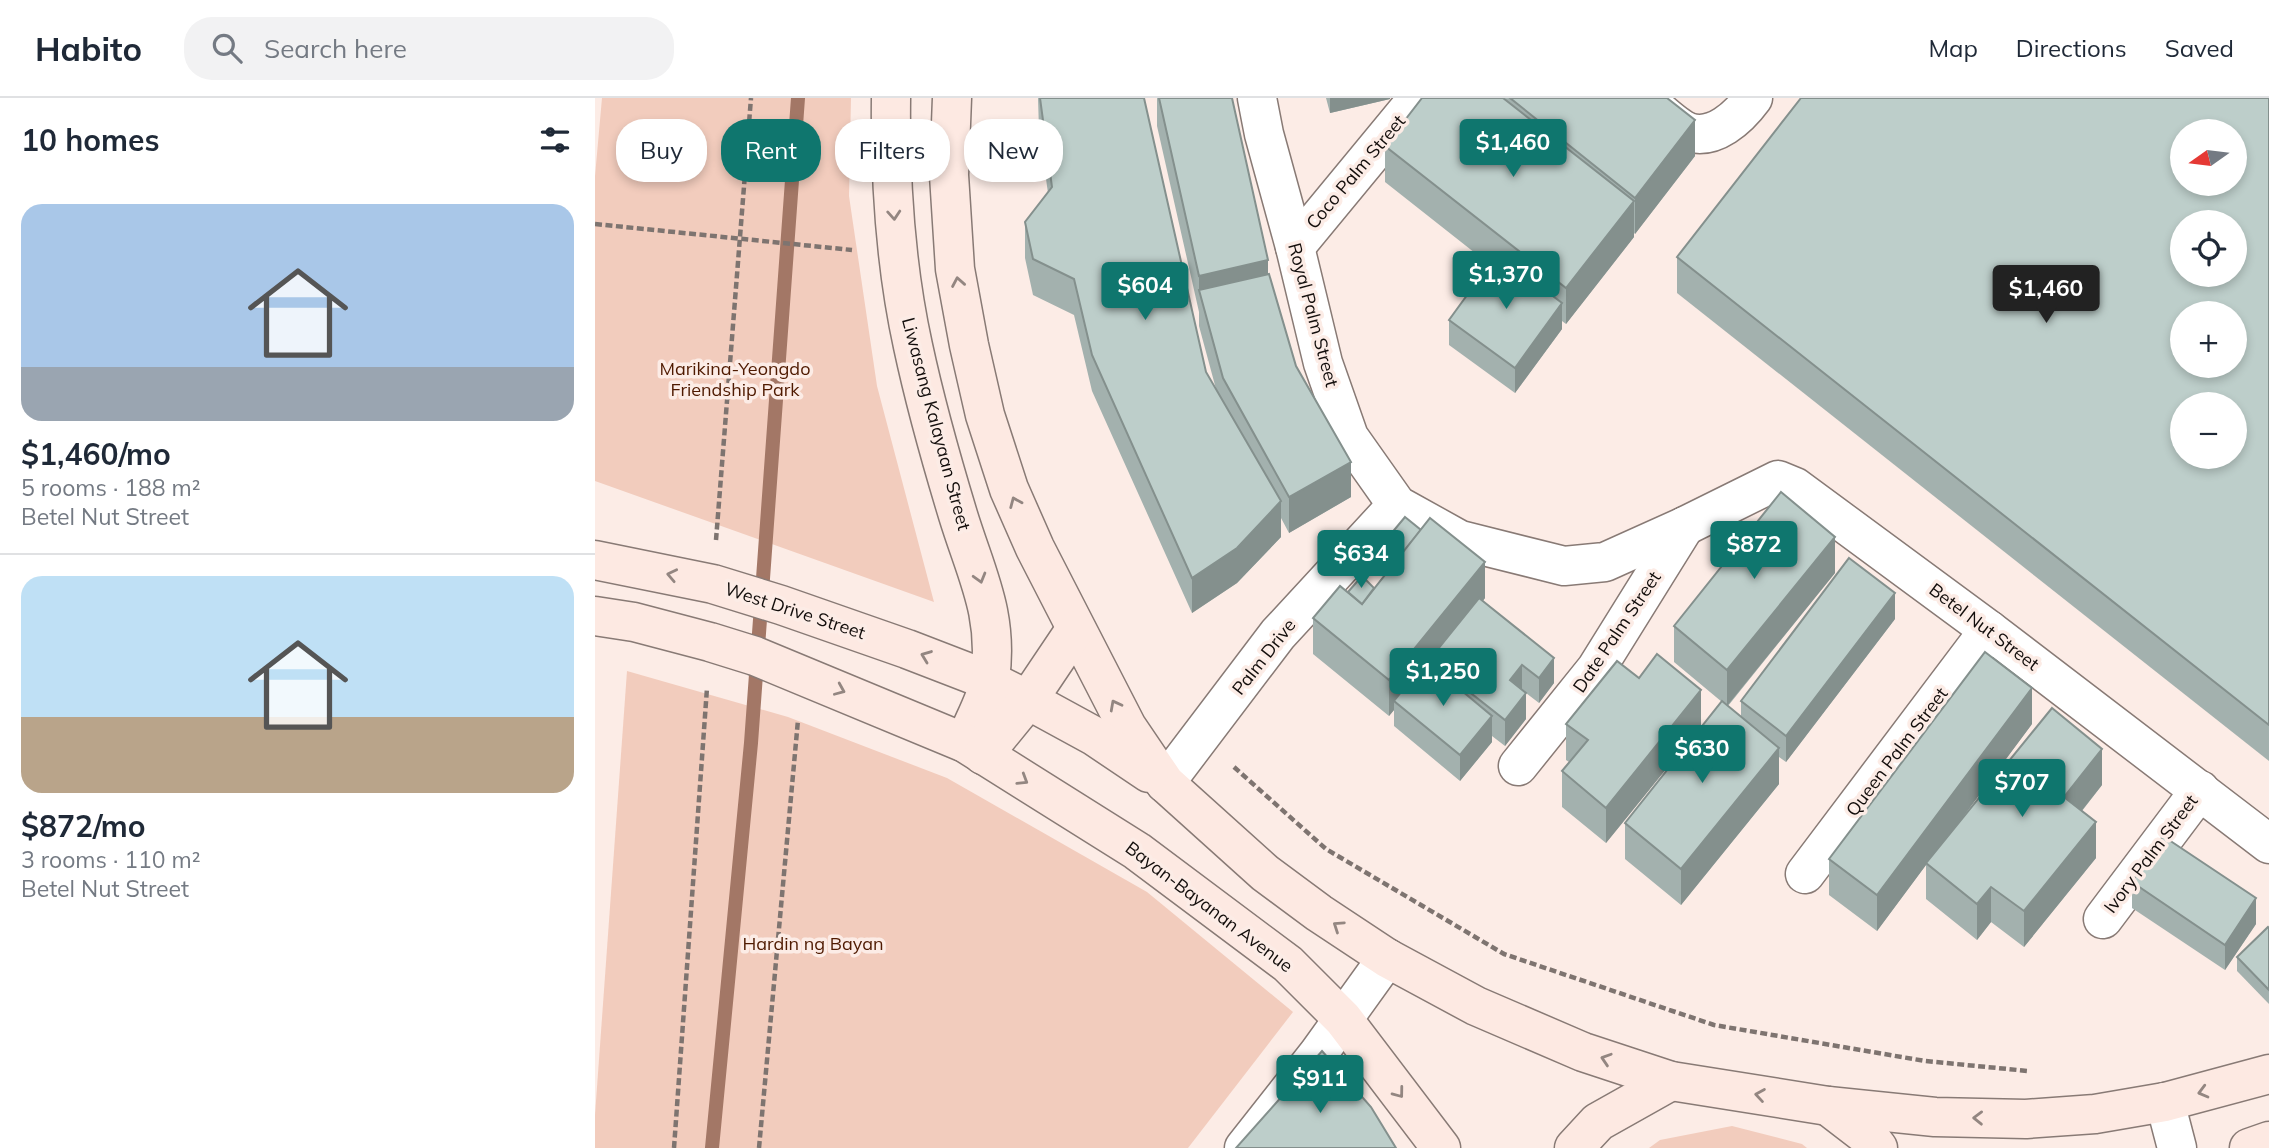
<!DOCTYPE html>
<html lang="en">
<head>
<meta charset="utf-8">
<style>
  :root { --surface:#fff; --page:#f2f2f3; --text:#1f2937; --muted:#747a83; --line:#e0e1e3; --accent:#0f766e }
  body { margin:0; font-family:Mulish,sans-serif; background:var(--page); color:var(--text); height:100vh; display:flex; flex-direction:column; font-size:26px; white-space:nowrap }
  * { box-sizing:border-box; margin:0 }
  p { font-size:23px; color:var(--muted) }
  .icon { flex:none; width:38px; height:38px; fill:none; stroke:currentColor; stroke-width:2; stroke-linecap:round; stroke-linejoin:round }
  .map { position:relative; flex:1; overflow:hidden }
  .drawer { display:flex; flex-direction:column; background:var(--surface); width:595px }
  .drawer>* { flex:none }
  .guide { position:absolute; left:21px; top:21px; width:665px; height:63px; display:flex; gap:14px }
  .needle { width:46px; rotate:256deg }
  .tools { position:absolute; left:1575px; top:21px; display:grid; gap:14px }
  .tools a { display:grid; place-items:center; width:77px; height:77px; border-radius:50%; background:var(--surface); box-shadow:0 4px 10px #0003; font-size:35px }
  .price { position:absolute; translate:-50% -60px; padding:0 16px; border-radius:7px; background:var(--accent); color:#fff; font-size:23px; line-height:46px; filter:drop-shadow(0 2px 4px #0008) }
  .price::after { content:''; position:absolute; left:50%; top:42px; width:21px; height:16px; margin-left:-10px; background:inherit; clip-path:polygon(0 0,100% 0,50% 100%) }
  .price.current { background:#222; color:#fff }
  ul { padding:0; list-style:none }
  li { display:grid; align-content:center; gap:14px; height:371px; padding:0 21px }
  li+li { border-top:2px solid var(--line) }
  li span { display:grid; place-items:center; height:217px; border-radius:21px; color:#555 }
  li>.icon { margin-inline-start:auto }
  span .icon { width:126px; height:126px; fill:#fffc; stroke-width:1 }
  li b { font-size:30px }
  h2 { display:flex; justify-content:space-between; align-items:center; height:84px; padding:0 21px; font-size:30px }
  .pill { padding:0 24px; border-radius:28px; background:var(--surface); box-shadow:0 4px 10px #0003; font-size:24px; line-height:63px }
  .pill.current { background:var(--accent); color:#fff }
  header { display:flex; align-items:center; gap:42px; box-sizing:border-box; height:98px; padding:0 35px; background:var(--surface); border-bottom:2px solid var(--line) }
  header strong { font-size:33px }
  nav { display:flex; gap:38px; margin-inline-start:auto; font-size:24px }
  .search { width:490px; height:63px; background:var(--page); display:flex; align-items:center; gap:18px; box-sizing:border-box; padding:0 24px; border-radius:28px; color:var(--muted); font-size:26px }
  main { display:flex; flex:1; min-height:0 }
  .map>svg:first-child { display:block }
</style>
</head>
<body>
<header>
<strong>Habito</strong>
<div class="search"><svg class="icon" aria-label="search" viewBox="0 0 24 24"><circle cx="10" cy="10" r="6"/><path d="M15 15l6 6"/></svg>Search here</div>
<nav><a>Map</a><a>Directions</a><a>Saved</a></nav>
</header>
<main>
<section class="drawer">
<h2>10 homes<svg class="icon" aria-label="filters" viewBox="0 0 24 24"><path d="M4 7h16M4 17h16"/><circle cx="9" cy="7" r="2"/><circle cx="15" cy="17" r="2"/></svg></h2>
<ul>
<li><span style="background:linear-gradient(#a9c7e8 75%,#9aa5b1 0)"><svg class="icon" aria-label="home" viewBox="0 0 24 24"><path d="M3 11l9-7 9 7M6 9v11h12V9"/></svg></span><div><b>$1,460/mo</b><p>5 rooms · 188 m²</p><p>Betel Nut Street</p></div></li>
<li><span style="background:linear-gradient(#bfe0f5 65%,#b9a48a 0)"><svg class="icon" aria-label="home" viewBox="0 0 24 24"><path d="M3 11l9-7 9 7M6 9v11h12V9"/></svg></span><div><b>$872/mo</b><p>3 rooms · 110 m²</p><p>Betel Nut Street</p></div></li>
</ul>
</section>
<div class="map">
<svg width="1674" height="1050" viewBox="0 0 1674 1050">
  <rect width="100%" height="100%" fill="#fcece6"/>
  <!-- green -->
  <g fill="#f2ccbd">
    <path d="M7 0H256L254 98 282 288 339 504 0 383V78Z"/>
    <path d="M32 573 193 619 352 680 552 794 698 914 593 1050H0V1017Z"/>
    <path d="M1137 1028 1207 1046 1212 1050H1054L1065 1042Z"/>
  </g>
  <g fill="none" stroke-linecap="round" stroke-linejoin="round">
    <!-- stream -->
    <path stroke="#a37766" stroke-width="14" d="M117 1050 156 645 203 0"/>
    <!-- street casing -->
    <g stroke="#887a75" stroke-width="41">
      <g id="street">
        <path d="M662 0 669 36 700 149 728 265 754 339 802 407 865 442 969 468 1010 464 1090 428 1183 382 1200 389 1394 532 1674 746"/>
        <path d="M1049 0C1060 9 1080 29 1093 34 1119 43 1144 19 1158 0"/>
        <path d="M700 149 823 0"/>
        <path d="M923 668 1001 571 1090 428"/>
        <path d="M570 685 683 536 802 407"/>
        <path d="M1210 776 1394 532"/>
        <path d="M1508 821 1605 692"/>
        <path d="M1570 1004 1582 1050"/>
        <path d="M649 1050 723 956 792 860"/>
      </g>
    </g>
    <!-- secondary casing -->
    <g stroke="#887a75" stroke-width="41">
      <g id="secondary">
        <path d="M296 0C295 83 300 166 318 248 330 304 346 361 363 417 381 476 404 516 395 581 392 600 377 626 370 645"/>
        <path d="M357 0 354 77 360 171 374 247 390 317 414 391 440 450 532 629 570 685 670 775 724 815 792 860 881 908 988 954 1076 983 1233 1008 1340 1019 1431 1021 1500 1016 1570 1004 1674 976"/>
        <path d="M0 462 118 486 186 507 312 551 395 583 433 602 499 638 554 675"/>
        <path d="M0 518 39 524 115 544 160 558 370 645 542 753 693 866 748 921 846 1050"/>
        <path d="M388 657 433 602 480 532"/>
        <path d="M1233 1008 1276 1041 1283 1050"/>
        <path d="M979 1050 1003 1024 1076 983"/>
        <path d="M1654 1050 1674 1043"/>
      </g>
    </g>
    <!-- path -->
    <g stroke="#7e7470" stroke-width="4.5" stroke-dasharray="7 3.5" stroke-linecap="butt">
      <path d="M0 126 257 152"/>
      <path d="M121 442 156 0"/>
      <path d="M639 669 731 751 909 856 1119 927 1330 963 1433 973"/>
      <path d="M79 1050 112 590"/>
      <path d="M164 1050 203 622"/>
    </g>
    <!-- street -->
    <use href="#street" stroke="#fff" stroke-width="38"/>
    <!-- secondary -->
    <use href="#secondary" stroke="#fde9e2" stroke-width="38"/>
  </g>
  <!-- wall -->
  <g fill="#a3b1ae">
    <path d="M443 0H549L611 274 621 291 604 228V214L562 28V0H637L673 176 701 268 756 399 694 435 686 420V439L642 485 597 515 497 293 479 217 438 197 430 160V124L453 95 444 32Z"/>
    <path d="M731 0H795V1L735 15Z"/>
    <path d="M827 0H1072L1100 58 1040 136 1039 135V139L971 226 967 223V231L920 295 854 247V222L894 166 790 84V48Z"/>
    <path d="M1674 0V663L1082 195V159Z"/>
    <path d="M785 449 890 500 888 503 959 585 944 605 931 595V621L910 648 897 638V644L865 683 799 628V612L794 618 718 556V520L753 494 779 490 795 470 785 462Z"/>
    <path d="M1240 475 1133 608 1146 619V603L1300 521 1191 664 1184 659V686L1086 807 1030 761V725L1127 604 1079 564V528Z"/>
    <path d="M971 626 1106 628 1011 745 967 709V673L974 664 971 662Z"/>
    <path d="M1437 626 1358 732 1507 687 1487 713 1501 760 1429 849 1396 824 1382 842 1331 801V767L1282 833 1234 797V761Z"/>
    <path d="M1537 784 1661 826 1630 872 1537 810Z"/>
    <path d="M1674 830V906L1642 873V859Z"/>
  </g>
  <!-- shaded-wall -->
  <g fill="#84908d">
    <path d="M735 0H795V1L735 15Z"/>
    <path d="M1100 22V58L1040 136V100Z"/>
    <path d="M1039 103V139L971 226V190Z"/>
    <path d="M673 162V198L604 192V214V178Z"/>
    <path d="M967 205V231L920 295V270Z"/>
    <path d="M756 364V399L694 435V399Z"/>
    <path d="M686 403V439L642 485 597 515V480Z"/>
    <path d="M1240 439V475L1132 608V572Z"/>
    <path d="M890 464V500L837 565 834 562V569L799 603V612L794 618V582Z"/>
    <path d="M1300 495V521L1191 664V638Z"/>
    <path d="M959 560V585L944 605V580Z"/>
    <path d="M927 567V592L915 582Z"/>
    <path d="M1437 590V626L1333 766 1331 765V767L1282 833V797Z"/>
    <path d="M1106 592V628L1011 745V710Z"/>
    <path d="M931 595V621L910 648V622Z"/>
    <path d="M897 618V644L865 683V657Z"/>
    <path d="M1184 650V686L1086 807V771Z"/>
    <path d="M1507 651V687L1469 735V699Z"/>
    <path d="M1501 724V760L1429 849V813Z"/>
    <path d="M1396 789V824L1382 842V806Z"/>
    <path d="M1661 800V826L1630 872V847Z"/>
  </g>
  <!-- building -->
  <g fill="#bdceca" stroke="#84908d" stroke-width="2" fill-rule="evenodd">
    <path d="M445 0H549L611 274 686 403 642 450 597 480 497 257 479 181 438 161 430 124 457 89Z"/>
    <path d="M564 0H637L673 162 604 178Z"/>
    <path d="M827 0H908L1039 103 971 190 790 48Z"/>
    <path d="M915 0H1072L1100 22 1040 100Z"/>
    <path d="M1206 0H1674V627L1082 159ZM1587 33H1640V86H1587ZM1587 124H1640V177H1587ZM1587 215H1640V268H1587ZM1587 306H1640V359H1587Z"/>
    <path d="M902 156 967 205 920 270 854 222Z"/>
    <path d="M674 176 701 268 756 364 694 399 628 280 604 192Z"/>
    <path d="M1186 394 1240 439 1132 572 1079 528Z"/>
    <path d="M810 419 826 432 802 462 785 449Z"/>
    <path d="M835 420 890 464 794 582 718 520 745 488 767 506Z"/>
    <path d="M1254 460 1300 495 1191 638 1146 603Z"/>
    <path d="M767 478 779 490 767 506 753 494Z"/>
    <path d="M884 500 959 560 944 580 927 567 915 582 931 595 910 622 834 562Z"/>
    <path d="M1390 554 1437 590 1282 797 1234 761Z"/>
    <path d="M1062 556 1106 592 1011 710 967 673 993 642 971 626 1022 563 1044 580Z"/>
    <path d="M831 563 897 618 865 657 799 603Z"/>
    <path d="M1127 603 1184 650 1086 771 1030 725Z"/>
    <path d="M1457 610 1507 651 1469 699 1501 724 1429 813 1396 789 1382 806 1331 765Z"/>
    <path d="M1568 738 1661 800 1630 847 1537 784Z"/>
    <path d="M1673 829 1674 830V892L1642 859Z"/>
    <path d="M727 953 776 1009 801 1050H641Z"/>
  </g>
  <!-- one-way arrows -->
  <defs><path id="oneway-chevron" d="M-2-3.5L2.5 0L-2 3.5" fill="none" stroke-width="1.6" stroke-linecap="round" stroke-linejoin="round" transform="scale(1.75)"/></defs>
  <g stroke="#938681">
    <use href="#oneway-chevron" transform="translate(299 117) rotate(86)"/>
    <use href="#oneway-chevron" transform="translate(363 184) rotate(-100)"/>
    <use href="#oneway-chevron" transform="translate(420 404) rotate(-113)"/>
    <use href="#oneway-chevron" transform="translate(77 477) rotate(-168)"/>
    <use href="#oneway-chevron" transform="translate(385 480) rotate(74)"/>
    <use href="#oneway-chevron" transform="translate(331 558) rotate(-159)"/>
    <use href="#oneway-chevron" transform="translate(245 592) rotate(23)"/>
    <use href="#oneway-chevron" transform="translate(520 607) rotate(-118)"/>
    <use href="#oneway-chevron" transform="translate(428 682) rotate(32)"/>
    <use href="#oneway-chevron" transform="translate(743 828) rotate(-146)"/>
    <use href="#oneway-chevron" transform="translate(1011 961) rotate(-162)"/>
    <use href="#oneway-chevron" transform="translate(1608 994) rotate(165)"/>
    <use href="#oneway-chevron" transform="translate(804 995) rotate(53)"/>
    <use href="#oneway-chevron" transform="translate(1165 997) rotate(-171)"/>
    <use href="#oneway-chevron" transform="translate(1383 1020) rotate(-179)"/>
  </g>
  <g text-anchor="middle" stroke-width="7" stroke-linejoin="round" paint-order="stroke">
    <!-- street labels -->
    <g font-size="18" fill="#120d0b" stroke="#fcece6">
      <text transform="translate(761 74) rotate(-50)" y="6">Coco Palm Street</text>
      <text transform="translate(718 217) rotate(75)" y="6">Royal Palm Street</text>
      <text transform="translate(341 326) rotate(75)" y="6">Liwasang Kalayaan Street</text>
      <text transform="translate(200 513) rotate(18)" y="6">West Drive Street</text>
      <text transform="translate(1389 529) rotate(37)" y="6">Betel Nut Street</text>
      <text transform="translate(1022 534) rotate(-56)" y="6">Date Palm Street</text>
      <text transform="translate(669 559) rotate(-52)" y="6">Palm Drive</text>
      <text transform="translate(1302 654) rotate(-53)" y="6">Queen Palm Street</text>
      <text transform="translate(1556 756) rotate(-53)" y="6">Ivory Palm Street</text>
      <text transform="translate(614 809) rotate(37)" y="6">Bayan-Bayanan Avenue</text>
    </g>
    <!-- park labels -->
    <g font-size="18" fill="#4f1a01" stroke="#fcece6">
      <text x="140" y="277">Marikina-Yeongdo<tspan x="140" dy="21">Friendship Park</tspan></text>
      <text x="218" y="852">Hardin ng Bayan</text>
    </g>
  </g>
</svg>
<div class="tools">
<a><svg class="needle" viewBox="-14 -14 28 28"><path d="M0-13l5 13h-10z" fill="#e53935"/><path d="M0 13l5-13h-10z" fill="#747a83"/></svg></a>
<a><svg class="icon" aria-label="locate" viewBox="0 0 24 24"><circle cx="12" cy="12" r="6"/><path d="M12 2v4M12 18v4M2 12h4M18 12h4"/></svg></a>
<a>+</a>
<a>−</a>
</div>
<b class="price" style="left:918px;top:81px">$1,460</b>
<b class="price" style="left:911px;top:213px">$1,370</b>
<b class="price" style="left:550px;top:224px">$604</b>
<b class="price current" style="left:1451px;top:227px">$1,460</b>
<b class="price" style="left:1159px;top:483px">$872</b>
<b class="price" style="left:766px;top:492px">$634</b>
<b class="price" style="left:848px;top:610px">$1,250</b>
<b class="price" style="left:1107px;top:687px">$630</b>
<b class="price" style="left:1427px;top:721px">$707</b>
<b class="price" style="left:725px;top:1017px">$911</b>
<div class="guide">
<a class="pill">Buy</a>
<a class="pill current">Rent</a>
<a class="pill">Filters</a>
<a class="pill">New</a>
</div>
</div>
</main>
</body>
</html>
